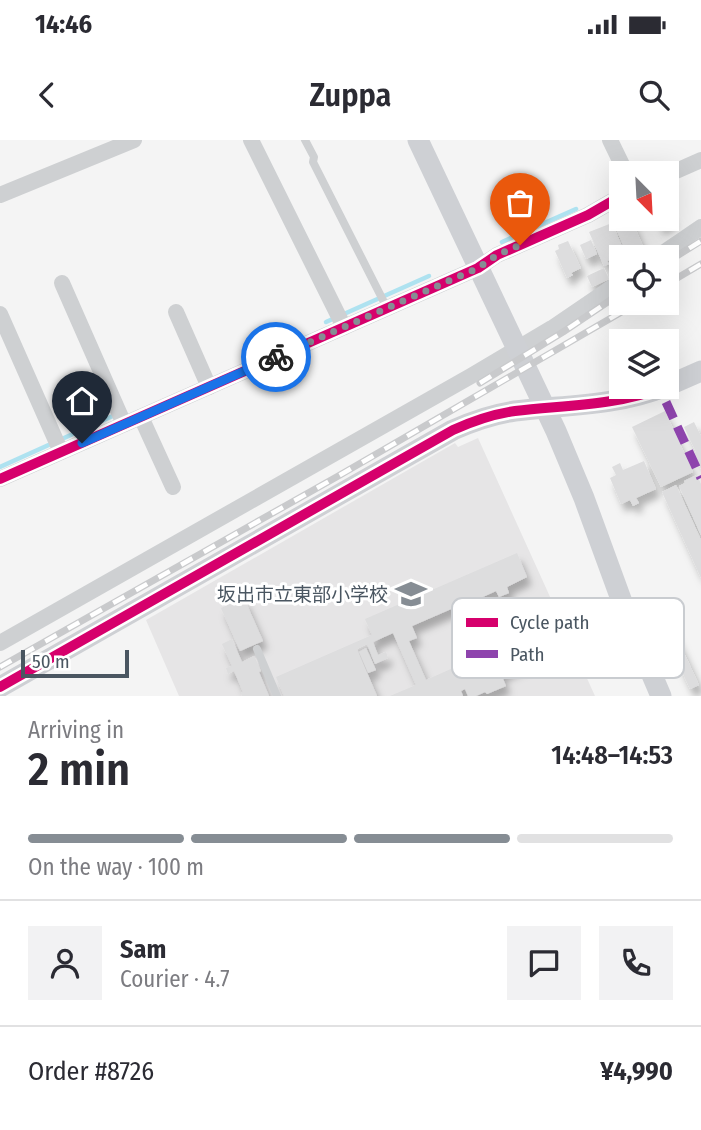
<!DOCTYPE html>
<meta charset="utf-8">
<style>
body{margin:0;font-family:"Fira Sans Condensed","Noto Sans JP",sans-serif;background:#f2f2f3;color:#2b2b33;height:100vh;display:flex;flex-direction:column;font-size:26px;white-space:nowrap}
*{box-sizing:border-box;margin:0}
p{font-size:23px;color:#7c7c81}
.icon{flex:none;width:38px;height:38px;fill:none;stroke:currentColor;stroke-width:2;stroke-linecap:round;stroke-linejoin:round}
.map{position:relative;height:556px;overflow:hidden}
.side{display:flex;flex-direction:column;background:#fff;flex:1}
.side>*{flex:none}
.needle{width:46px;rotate:156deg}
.tools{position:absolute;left:609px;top:21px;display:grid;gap:14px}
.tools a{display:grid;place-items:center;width:70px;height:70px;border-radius:0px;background:#fff;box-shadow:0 7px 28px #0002;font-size:35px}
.scale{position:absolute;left:21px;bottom:18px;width:108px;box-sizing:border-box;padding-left:7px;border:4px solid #4a5661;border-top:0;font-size:19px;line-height:24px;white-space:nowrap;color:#4a5661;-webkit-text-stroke:5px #fff;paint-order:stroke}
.pin{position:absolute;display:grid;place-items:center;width:60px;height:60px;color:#fff;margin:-72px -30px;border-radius:50% 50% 50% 0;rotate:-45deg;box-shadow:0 0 7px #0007}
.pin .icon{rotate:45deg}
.courier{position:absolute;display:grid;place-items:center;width:70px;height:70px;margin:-35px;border:5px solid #1a73e8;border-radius:50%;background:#fff;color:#222;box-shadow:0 2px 9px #0007}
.overview em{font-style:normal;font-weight:600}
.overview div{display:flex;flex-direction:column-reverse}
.overview{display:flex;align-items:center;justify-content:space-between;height:119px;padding:0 28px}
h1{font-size:46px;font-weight:600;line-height:52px}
.bar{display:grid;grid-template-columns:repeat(4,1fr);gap:10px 7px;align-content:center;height:84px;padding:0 28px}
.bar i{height:9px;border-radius:5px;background:#e1e1e2}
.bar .selected{background:#868d94}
.bar p{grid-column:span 4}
.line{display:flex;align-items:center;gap:18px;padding:0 28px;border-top:2px solid #e1e1e2}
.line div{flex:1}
.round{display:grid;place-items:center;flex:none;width:74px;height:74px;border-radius:0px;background:#f2f2f3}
.status{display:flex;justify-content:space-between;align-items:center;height:49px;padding:0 35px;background:#fff;direction:ltr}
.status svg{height:19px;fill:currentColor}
header{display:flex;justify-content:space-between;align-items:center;height:91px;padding:0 28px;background:#fff;font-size:32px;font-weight:600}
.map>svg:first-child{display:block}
.education{fill:#e6e5e6}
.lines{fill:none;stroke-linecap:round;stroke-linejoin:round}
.stream{stroke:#aee2f0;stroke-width:4.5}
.building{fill:#ddddde;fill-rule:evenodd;filter:url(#shadow)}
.lane{stroke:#ced0d2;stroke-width:8}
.street{stroke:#ced0d2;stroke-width:16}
.secondary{stroke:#ced0d4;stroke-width:21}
.rail-casing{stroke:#c9cacc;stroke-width:7}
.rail{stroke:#fff;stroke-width:4.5;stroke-dasharray:13;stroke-linecap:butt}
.quiet{stroke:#8e44ad;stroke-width:9;stroke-dasharray:18 9;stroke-linecap:butt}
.cycleway-casing{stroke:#fff;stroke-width:15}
.cycleway{stroke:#d6006c;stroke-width:10}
.done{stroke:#868d94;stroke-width:7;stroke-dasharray:0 12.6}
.route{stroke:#1a73e8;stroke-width:9}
.labels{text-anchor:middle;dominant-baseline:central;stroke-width:6;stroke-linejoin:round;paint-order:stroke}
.poi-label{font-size:19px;fill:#4a5661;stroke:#fff;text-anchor:end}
.key{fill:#fff;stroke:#c9ccd0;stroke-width:2}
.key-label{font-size:19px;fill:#4a5661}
</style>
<div class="status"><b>14:46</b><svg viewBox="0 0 49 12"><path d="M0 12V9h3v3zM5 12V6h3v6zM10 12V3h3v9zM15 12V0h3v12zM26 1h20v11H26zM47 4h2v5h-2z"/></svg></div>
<header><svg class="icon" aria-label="back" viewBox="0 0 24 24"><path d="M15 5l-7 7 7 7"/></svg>Zuppa<svg class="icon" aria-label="search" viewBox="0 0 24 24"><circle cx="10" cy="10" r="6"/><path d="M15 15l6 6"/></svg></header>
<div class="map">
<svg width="701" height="556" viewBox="0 0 701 556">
<defs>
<filter id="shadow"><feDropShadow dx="4.5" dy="8" stdDeviation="3.5" flood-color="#0004"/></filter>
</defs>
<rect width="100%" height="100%" fill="#f4f4f4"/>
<path class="education" d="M 478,298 L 595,556 L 179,556 L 146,480 L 455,303 L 458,307 Z"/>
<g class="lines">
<g class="stream">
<path d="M 502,102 L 576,69"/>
<path d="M 326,182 L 429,136"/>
<path d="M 0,327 L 115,275"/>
</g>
</g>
<g class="building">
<path d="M 667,67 L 673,81 L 660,87 L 656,79 L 667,79 Z"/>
<path d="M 621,75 L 621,79 L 631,79 L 643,106 L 631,111 L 633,115 L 628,117 L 612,79 Z"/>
<path d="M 612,83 L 625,113 L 607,121 L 609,124 L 604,126 L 589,92 Z"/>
<path d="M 591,100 L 597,114 L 586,119 L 580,105 Z"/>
<path d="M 568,101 L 581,128 L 571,133 L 573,135 L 567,138 L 555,111 L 559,109 L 558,105 Z"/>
<path d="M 604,128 L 609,139 L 592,147 L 587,136 Z"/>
<path d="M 665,271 L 693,332 L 661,347 L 632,287 Z"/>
<path d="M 694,282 L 701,296 L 701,329 L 694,313 L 696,312 L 684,287 Z"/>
<path d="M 644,321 L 656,349 L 636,358 L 639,363 L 633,366 L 630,360 L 621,364 L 610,338 L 616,335 L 612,327 L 620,323 L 623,330 Z"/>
<path d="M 697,335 L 701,344 L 701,395 L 679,346 L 685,343 L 684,341 Z"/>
<path d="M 676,345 L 701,400 L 701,438 L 662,352 Z"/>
<path d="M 517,413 L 527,437 L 507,447 L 509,453 L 499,457 L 496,451 L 474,461 L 489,494 L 492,493 L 497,504 L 525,491 L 537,518 L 501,534 L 506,546 L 487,554 L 485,552 L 476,556 L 468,556 L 465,549 L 461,551 L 463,556 L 390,556 L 416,545 L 393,493 L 373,502 L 378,515 L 386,512 L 388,518 L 375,524 L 367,504 L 357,509 L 377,556 L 284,556 L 276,537 L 372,495 L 365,479 ZM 465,463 L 487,513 L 426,540 L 409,501 L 417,498 L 412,486 Z"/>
<path d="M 244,458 L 263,501 L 240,511 L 221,468 Z"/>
<path d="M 672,487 L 699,545 L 690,549 L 663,491 Z"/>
<path d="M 232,499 L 242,522 L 254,516 L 261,531 L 259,532 L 269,556 L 242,556 L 241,553 L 243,552 L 234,531 L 228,534 L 226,528 L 232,526 L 222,504 Z"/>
<path d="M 366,508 L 376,530 L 368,533 L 359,512 Z"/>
</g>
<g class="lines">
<g class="lane">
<path d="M 305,0 L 314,17 L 313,22 L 387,168"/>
<path d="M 257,509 L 277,556"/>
</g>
<g class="street">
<path d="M 251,0 L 344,187"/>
<path d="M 610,0 L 626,33"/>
<path d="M 667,35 L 701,20"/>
<path d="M 0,55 L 134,0"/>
<path d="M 657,117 L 701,87"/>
<path d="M 62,143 L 124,284"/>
<path d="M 176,172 L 209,247"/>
<path d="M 0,174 L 61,312"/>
<path d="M 141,277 L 173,347"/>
<path d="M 0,339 L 478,128 L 497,115 L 588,75 L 621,56"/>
<path d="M 0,503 L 471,236 L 552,188 L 621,141"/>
</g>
<g class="secondary">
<path d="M 418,0 L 556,291 L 584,358 L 629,481 L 661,556"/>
<path d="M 667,246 L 701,231"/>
<path d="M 0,547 L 453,290 C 473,281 494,274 515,271 C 565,265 616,266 664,247"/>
</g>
<defs>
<g id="rail">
<path d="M 667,122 L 701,101"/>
<path d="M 667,144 L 701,124"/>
<path d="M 480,243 L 563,192 L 621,153"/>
<path d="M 0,527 L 340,335 L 637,163"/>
</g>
</defs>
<use href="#rail" class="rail-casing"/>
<use href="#rail" class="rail"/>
<path class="quiet" d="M 666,262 L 701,338"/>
<defs>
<g id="cycleway">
<path d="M 0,339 L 478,128 L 497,115 L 588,75 L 621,56"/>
<path d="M 0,547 L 453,290 C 473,281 494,274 515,271 C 565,265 616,266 664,247"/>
</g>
</defs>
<use href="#cycleway" class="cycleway-casing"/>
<use href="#cycleway" class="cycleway"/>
</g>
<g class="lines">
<path class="done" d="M 276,217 L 478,128 L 497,115 L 520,105"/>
<path class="route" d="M 82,303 L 276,217"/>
</g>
<defs>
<symbol id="school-bare" viewBox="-9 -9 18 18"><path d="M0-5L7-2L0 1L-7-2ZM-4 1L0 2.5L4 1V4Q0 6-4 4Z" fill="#868d94" stroke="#fff" stroke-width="2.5" paint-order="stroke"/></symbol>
</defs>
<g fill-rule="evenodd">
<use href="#school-bare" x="389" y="432" width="44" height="44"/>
</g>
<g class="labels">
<g class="poi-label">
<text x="388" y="454">坂出市立東部小学校</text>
</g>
</g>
<rect x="452" y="458" width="232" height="80" rx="10" class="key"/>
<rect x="466" y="478" width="32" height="9" fill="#d6006c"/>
<rect x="466" y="510" width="32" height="8" fill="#8e44ad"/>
<g class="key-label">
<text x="510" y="489">Cycle path</text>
<text x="510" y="521">Path</text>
</g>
</svg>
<div class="tools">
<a><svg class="needle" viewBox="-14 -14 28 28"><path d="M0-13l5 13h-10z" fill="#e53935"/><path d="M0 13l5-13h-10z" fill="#7c7c81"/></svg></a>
<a><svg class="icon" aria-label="locate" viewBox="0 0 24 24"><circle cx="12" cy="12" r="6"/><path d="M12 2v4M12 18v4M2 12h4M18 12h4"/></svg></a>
<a><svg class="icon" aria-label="layers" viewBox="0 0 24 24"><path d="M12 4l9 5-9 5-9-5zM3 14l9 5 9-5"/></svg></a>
</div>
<div class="scale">50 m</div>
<div class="pin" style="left:520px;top:105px;background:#ea580c"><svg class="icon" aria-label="bag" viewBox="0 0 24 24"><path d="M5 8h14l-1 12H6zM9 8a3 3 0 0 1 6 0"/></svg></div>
<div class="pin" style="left:82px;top:303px;background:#1f2937"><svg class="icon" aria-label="home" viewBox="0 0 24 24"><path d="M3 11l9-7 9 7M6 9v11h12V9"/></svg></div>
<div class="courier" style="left:276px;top:217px"><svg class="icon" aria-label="bike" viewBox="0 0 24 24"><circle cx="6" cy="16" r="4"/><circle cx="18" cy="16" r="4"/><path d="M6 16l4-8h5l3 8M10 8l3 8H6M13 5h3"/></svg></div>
</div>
<section class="side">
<div class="overview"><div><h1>2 min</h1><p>Arriving in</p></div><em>14:48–14:53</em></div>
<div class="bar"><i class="selected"></i><i class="selected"></i><i class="selected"></i><i></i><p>On the way · 100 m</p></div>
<div class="line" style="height:126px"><a class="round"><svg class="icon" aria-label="person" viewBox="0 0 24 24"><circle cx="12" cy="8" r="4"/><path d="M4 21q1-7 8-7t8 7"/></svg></a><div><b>Sam</b><p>Courier · 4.7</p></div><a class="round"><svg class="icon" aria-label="chat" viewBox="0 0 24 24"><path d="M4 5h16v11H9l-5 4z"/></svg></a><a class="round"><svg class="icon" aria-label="phone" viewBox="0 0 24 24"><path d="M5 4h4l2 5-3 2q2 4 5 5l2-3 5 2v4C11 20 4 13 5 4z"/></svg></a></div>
<div class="line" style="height:91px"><div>Order #8726</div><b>¥4,990</b></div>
</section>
